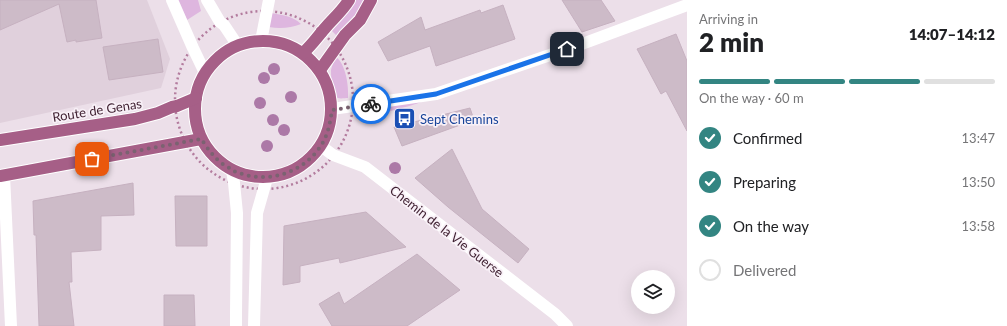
<!DOCTYPE html>
<meta charset="utf-8">
<style>
body{margin:0;font-family:Lato,sans-serif;background:#f6f6f6;color:#202124;height:100vh;display:flex;flex-direction:column;font-size:15px;white-space:nowrap}
*{box-sizing:border-box;margin:0}
p{font-size:13px;color:#757577}
.icon{flex:none;width:22px;height:22px;fill:none;stroke:currentColor;stroke-width:2;stroke-linecap:round;stroke-linejoin:round}
.map{position:relative;flex:1;overflow:hidden}
.sheet{display:flex;flex-direction:column;background:#fff;width:320px}
.sheet>*{flex:none}
.controls{position:absolute;left:631px;top:270px;display:grid;gap:8px}
.controls a{display:grid;place-items:center;width:44px;height:44px;border-radius:50%;background:#fff;box-shadow:0 4px 16px #0002;font-size:20px}
.pin{position:absolute;display:grid;place-items:center;width:34px;height:34px;color:#fff;margin:-17px;border-radius:8px;box-shadow:0 2px 6px #0006}
.courier{position:absolute;display:grid;place-items:center;width:40px;height:40px;margin:-20px;border:3px solid #1a73e8;border-radius:50%;background:#fff;color:#222;box-shadow:0 1px 5px #0007}
.summary em{font-style:normal;font-weight:800}
.summary div{display:flex;flex-direction:column-reverse}
.summary{display:flex;align-items:center;justify-content:space-between;height:68px;padding:0 12px}
h1{font-size:26px;font-weight:800;line-height:30px}
.bar{display:grid;grid-template-columns:repeat(4,1fr);gap:6px 4px;align-content:center;height:48px;padding:0 12px}
.bar i{height:5px;border-radius:3px;background:#e0e0e0}
.bar .selected{background:#338582}
.bar p{grid-column:span 4}
ol{padding:0 12px;list-style:none}
li{display:flex;align-items:center;gap:12px;height:44px}
li p{margin-inline-start:auto}
li .icon{padding:4px;border-radius:50%;background:#338582;color:#fff;stroke-width:4}
li:last-child{color:#757577}
li i{width:22px;height:22px;border:2px solid #e0e0e0;border-radius:50%}
main{display:flex;flex:1;min-height:0}
.map>svg:first-child{display:block}
.built{fill:#e0d0dc}
.green{fill:#deb6df}
.building{fill:#cdbbc8;stroke:#c6b1c0}
.lines{fill:none;stroke-linecap:round;stroke-linejoin:round}
.major-casing{stroke:#fff;stroke-width:14}
.path{stroke:#b37c9e;stroke-width:2.5;stroke-dasharray:2 3;stroke-linecap:butt}
.minor{stroke:#fff;stroke-width:12}
.major{stroke:#a65f87;stroke-width:12}
.tree{fill:#ac79a7}
.done{stroke:#7b6271;stroke-width:4;stroke-dasharray:0 7.2}
.route{stroke:#1a73e8;stroke-width:5}
.labels{text-anchor:middle;dominant-baseline:central;stroke-width:3.5;stroke-linejoin:round;paint-order:stroke}
.street-label{font-size:13px;fill:#3e1f30;stroke:#f8f0f7}
.transit-label{font-size:13px;fill:#164399;stroke:#f8f0f7;text-anchor:start}
</style>
<main>
<div class="map">
<svg width="687" height="326" viewBox="0 0 687 326">
<rect width="100%" height="100%" fill="#ecdfe9"/>
<path class="built" d="M 0,0 L 147,0 L 170,59 L 161,88 L 0,123 Z"/>
<g class="green">
<path d="M 177,0 L 198,0 L 201,11 L 187,20 Z"/>
<path d="M 356,0 L 365,0 L 356,14 L 336,35 L 332,31 L 346,14 Z"/>
<path d="M 271,13 C 282,15 293,16 301,24 C 291,28 280,29 269,27 Z"/>
<path d="M 336,57 C 346,64 349,87 348,98 C 345,98 341,99 338,98 C 332,96 331,76 331,70 C 332,66 334,61 336,57 Z"/>
<path d="M 426,100 C 404,109 381,113 358,117 L 357,112 L 364,109 Z"/>
</g>
<g class="building">
<path d="M 0,0 L 96,0 L 102,38 L 76,42 L 76,40 L 67,42 L 59,4 L 0,30 Z"/>
<path d="M 562,0 L 601,0 L 615,21 L 582,32 Z"/>
<path d="M 503,5 L 515,39 L 436,66 L 430,46 L 388,61 L 378,42 L 421,17 L 425,30 L 480,10 L 481,13 Z"/>
<path d="M 676,34 L 687,61 L 687,131 L 666,91 L 661,94 L 637,49 Z"/>
<path d="M 158,39 L 163,72 L 109,80 L 103,47 Z"/>
<path d="M 470,108 L 474,120 L 402,146 L 394,127 Z"/>
<path d="M 452,149 L 482,209 L 529,249 L 518,263 L 448,207 L 415,178 Z"/>
<path d="M 133,183 L 134,215 L 101,216 L 101,250 L 71,252 L 72,282 L 69,282 L 74,326 L 39,326 L 36,235 L 34,235 L 33,201 Z"/>
<path d="M 175,196 L 207,196 L 207,246 L 176,246 Z"/>
<path d="M 366,212 L 406,247 L 340,263 L 339,258 L 300,266 L 300,282 L 283,285 L 284,226 Z"/>
<path d="M 417,254 L 460,290 L 407,326 L 332,326 L 319,304 L 339,292 L 344,304 Z"/>
<path d="M 164,295 L 194,295 L 195,326 L 164,326 Z"/>
</g>
<g class="lines">
<defs>
<g id="major">
<circle cx="263" cy="109" r="68"/>
<path d="M 303,53 C 312,45 318,36 326,27 C 334,18 343,10 349,0"/>
<path d="M 320,70 L 345,35 L 360,20 L 371,0"/>
<path d="M 0,140 L 135,119 L 158,113 L 172,107 L 177,106 L 196,98"/>
<path d="M 0,176 L 201,139"/>
</g>
</defs>
<use href="#major" class="major-casing"/>
<circle class="path" cx="264" cy="100" r="89"/>
<g class="minor">
<path d="M 172,0 L 193,48 L 205,73"/>
<path d="M 207,0 L 220,22 L 224,25 L 238,46"/>
<path d="M 261,41 L 269,0"/>
<path d="M 332,109 L 436,94 L 582,44 L 687,5"/>
<path d="M 321,146 L 333,155 L 365,167 L 555,314 L 567,326"/>
<path d="M 232,170 L 234,183 L 237,213 L 236,315 L 236,326"/>
<path d="M 4,175 L 11,326"/>
<path d="M 254,326 L 257,213 L 267,178"/>
</g>
<use href="#major" class="major"/>
</g>
<g class="tree">
<circle cx="274" cy="69" r="6"/>
<circle cx="264" cy="78" r="6"/>
<circle cx="291" cy="97" r="6"/>
<circle cx="260" cy="103" r="6"/>
<circle cx="273" cy="120" r="6"/>
<circle cx="284" cy="130" r="6"/>
<circle cx="267" cy="146" r="6"/>
<circle cx="395" cy="168" r="6"/>
</g>
<g class="lines">
<path class="done" d="M 92,159 L 201,139 C 205,144 209,151 214,156 C 218,161 225,166 231,169 C 234,172 238,172 242,174 C 271,183 303,172 320,147 C 328,136 330,123 332,110 L 371,104"/>
<path class="route" d="M 371,104 L 436,94 L 567,49"/>
</g>
<defs>
<symbol id="bus-square" viewBox="-11 -11 22 22"><rect x="-9" y="-9" width="18" height="18" rx="4" fill="#1a4fb4" stroke="#f8f0f7"/><path d="M-5-6H5V4H4V6H2V4H-2V6H-4V4H-5ZM-3.5-4V0h7V-4ZM-3.5 1.2v1.5H-2V1.2ZM2 1.2v1.5H3.5V1.2Z" fill="#fff"/></symbol>
</defs>
<g fill-rule="evenodd">
<use href="#bus-square" x="392" y="106" width="25" height="25"/>
</g>
<g class="labels">
<g class="street-label">
<text transform="translate(97 110) rotate(-9)">Route de Genas</text>
<text transform="translate(447 231) rotate(38)">Chemin de la Vie Guerse</text>
</g>
<g class="transit-label">
<text x="420" y="119">Sept Chemins</text>
</g>
</g>
</svg>
<div class="controls">
<a><svg class="icon" aria-label="layers" viewBox="0 0 24 24"><path d="M12 4l9 5-9 5-9-5zM3 14l9 5 9-5"/></svg></a>
</div>
<div class="pin" style="left:92px;top:159px;background:#ea580c"><svg class="icon" aria-label="bag" viewBox="0 0 24 24"><path d="M5 8h14l-1 12H6zM9 8a3 3 0 0 1 6 0"/></svg></div>
<div class="pin" style="left:567px;top:49px;background:#1f2937"><svg class="icon" aria-label="home" viewBox="0 0 24 24"><path d="M3 11l9-7 9 7M6 9v11h12V9"/></svg></div>
<div class="courier" style="left:371px;top:104px"><svg class="icon" aria-label="bike" viewBox="0 0 24 24"><circle cx="6" cy="16" r="4"/><circle cx="18" cy="16" r="4"/><path d="M6 16l4-8h5l3 8M10 8l3 8H6M13 5h3"/></svg></div>
</div>
<section class="sheet">
<div class="summary"><div><h1>2 min</h1><p>Arriving in</p></div><em>14:07–14:12</em></div>
<div class="bar"><i class="selected"></i><i class="selected"></i><i class="selected"></i><i></i><p>On the way · 60 m</p></div>
<ol>
<li><svg class="icon" aria-label="check" viewBox="0 0 24 24"><path d="M5 12l5 5 9-10"/></svg>Confirmed<p>13:47</p></li>
<li><svg class="icon" aria-label="check" viewBox="0 0 24 24"><path d="M5 12l5 5 9-10"/></svg>Preparing<p>13:50</p></li>
<li><svg class="icon" aria-label="check" viewBox="0 0 24 24"><path d="M5 12l5 5 9-10"/></svg>On the way<p>13:58</p></li>
<li><i></i>Delivered</li>
</ol>
</section>
</main>
